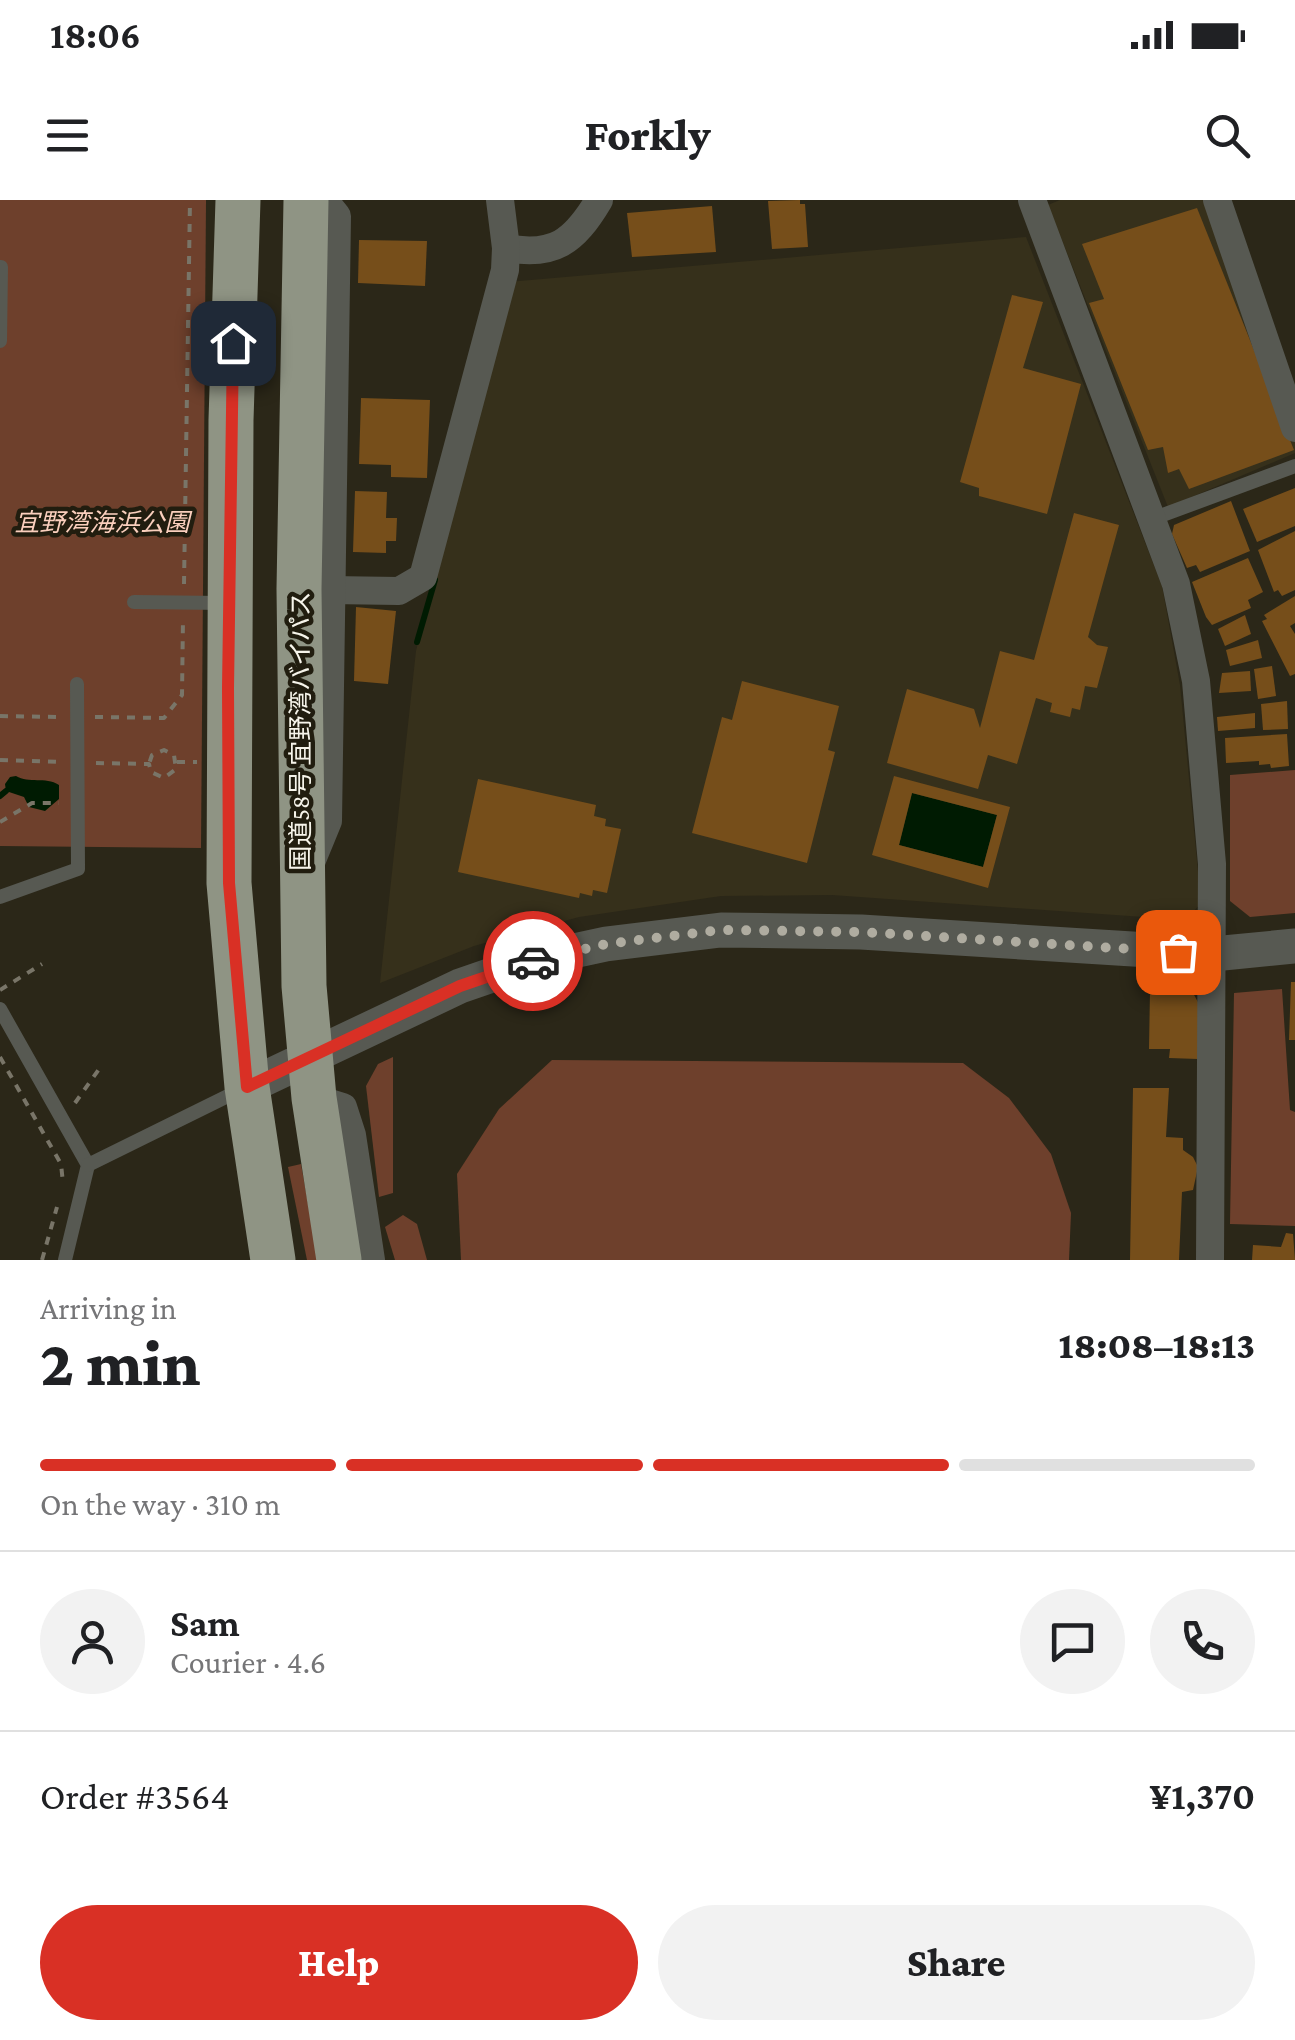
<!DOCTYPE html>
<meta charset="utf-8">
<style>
body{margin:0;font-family:"Crimson Pro","Noto Sans JP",serif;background:#f2f2f2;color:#202124;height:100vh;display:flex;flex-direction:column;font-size:38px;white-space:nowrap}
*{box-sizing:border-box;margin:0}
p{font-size:32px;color:#757577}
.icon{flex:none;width:55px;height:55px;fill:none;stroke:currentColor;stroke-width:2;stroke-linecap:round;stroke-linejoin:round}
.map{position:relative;height:1060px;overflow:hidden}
.details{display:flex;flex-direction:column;background:#fff;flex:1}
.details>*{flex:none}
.pin{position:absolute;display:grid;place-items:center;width:85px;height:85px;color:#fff;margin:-42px;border-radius:20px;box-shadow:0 5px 15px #0006}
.courier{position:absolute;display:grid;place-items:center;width:100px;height:100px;margin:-50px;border:8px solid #d93025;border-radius:50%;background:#fff;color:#222;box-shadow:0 2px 12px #0007}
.overview em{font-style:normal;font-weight:800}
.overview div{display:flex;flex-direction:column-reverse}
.overview{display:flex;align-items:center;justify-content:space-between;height:170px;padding:0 40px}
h1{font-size:65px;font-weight:800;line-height:75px}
.bar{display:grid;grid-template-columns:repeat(4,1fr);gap:15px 10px;align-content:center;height:120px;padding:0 40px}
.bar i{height:12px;border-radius:8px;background:#e0e0e0}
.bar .on{background:#d93025}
.bar p{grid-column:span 4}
.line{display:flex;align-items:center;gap:25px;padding:0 40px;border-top:2px solid #e0e0e0}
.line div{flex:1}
.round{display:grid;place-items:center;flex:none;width:105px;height:105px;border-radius:52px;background:#f2f2f2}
.button{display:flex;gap:20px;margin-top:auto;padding:20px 40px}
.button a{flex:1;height:115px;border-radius:60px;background:#d93025;color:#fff;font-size:40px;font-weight:800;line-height:115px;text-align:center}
.button a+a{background:#f2f2f2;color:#202124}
.status{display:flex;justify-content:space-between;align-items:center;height:70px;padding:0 50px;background:#fff;direction:ltr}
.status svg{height:28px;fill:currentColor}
header{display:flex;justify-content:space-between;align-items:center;height:130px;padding:0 40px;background:#fff;font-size:45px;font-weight:800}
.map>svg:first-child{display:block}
.built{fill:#36301b}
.green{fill:#6e402c}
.water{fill:#001b02}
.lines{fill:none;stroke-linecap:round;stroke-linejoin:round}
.stream{stroke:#001b02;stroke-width:6}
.building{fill:#764e1a;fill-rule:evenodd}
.path{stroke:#797568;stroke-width:4;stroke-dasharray:8 8;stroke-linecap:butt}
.service{stroke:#575952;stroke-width:14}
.minor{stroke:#575952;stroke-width:28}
.tertiary{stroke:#575952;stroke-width:35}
.trunk{stroke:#8f9484;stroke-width:45}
.done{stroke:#afaca0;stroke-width:10;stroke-dasharray:0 18}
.route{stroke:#d93025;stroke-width:12}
.labels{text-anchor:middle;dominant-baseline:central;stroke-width:9;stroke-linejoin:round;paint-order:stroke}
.park-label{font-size:25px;font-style:italic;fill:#facfbd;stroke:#211d0f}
.street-label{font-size:25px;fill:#f6f4ea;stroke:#211d0f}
</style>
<div class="status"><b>18:06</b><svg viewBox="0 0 49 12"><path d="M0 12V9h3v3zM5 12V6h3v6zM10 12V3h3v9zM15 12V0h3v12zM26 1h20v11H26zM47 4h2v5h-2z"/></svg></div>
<header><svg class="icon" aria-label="menu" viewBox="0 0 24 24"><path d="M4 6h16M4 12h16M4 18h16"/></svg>Forkly<svg class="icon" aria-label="search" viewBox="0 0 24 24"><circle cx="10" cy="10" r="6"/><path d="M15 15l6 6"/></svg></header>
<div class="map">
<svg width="1295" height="1060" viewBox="0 0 1295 1060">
<rect width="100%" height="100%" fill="#2b2718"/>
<g class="built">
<path d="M 1060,0 L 1204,0 L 1295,242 L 1295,253 L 1168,307 L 1048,5 Z"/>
<path d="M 1026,37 L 1162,386 L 1180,485 L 1201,703 L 1186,720 L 832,695 L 721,696 L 579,717 L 474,746 L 380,783 L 416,451 L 507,82 Z"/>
</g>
<g class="green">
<path d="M 0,0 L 206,0 L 201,648 L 0,646 Z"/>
<path d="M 1295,570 L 1295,713 L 1250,717 L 1230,701 L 1230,575 Z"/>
<path d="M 1282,789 L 1290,910 L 1295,912 L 1295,1026 L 1230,1024 L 1234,793 Z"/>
<path d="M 393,857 L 393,993 L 379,997 L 366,886 L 378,864 Z"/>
<path d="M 552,860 L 963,863 L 1009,898 L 1051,954 L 1071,1013 L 1069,1060 L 461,1060 L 457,974 L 499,909 Z"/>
<path d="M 301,964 L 318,1060 L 307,1060 L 288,967 Z"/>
<path d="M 403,1015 L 417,1024 L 427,1060 L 395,1060 L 385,1027 Z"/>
</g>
<g class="water">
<path d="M 16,576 C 29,584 45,576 59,585 L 59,599 L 45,611 L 29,607 L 24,597 L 6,591 L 5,584 L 10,577 Z"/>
<path d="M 912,593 L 997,615 L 983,667 L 899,645 Z"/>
</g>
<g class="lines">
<g class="stream">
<path d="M 417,442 L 435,380"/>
<path d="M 0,596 L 6,591"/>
</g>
</g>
<g class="building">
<path d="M 800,0 L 800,4 L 805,4 L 808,47 L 772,49 L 768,1 Z"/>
<path d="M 712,6 L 716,52 L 632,57 L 627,13 Z"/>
<path d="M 1197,8 L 1294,250 L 1189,289 L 1179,269 L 1168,273 L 1163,247 L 1148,250 L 1089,103 L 1104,99 L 1082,44 Z"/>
<path d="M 359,40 L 427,41 L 425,86 L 358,83 Z"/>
<path d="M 1012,95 L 1043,102 L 1023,168 L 1081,184 L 1047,314 L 979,296 L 979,288 L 960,282 Z"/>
<path d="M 361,198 L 430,200 L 427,278 L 391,277 L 391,265 L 359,264 Z"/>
<path d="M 1295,288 L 1295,326 L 1257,342 L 1243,309 Z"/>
<path d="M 355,291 L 387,292 L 386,318 L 397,318 L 396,341 L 386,341 L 386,353 L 353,352 Z"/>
<path d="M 1231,301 L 1250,351 L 1200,372 L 1196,365 L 1187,368 L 1172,334 L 1174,325 Z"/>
<path d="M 1074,313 L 1119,325 L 1088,437 L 1097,445 L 1108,447 L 1097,488 L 1085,486 L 1080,510 L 1072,508 L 1070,517 L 1050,512 L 1052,503 L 1036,498 L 1017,564 L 988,555 L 978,589 L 887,563 L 907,489 L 974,509 L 980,528 L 1000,451 L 1034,460 Z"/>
<path d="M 1295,331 L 1295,390 L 1282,396 L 1278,390 L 1274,392 L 1258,350 Z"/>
<path d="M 1248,358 L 1263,392 L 1248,400 L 1251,408 L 1212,425 L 1206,417 L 1192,382 Z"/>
<path d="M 1295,396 L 1295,423 L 1290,426 L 1295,434 L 1295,474 L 1290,476 L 1262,421 L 1267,419 L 1264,415 Z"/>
<path d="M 356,407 L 396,411 L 388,484 L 354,481 Z"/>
<path d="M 1245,415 L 1251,434 L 1225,446 L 1218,429 Z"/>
<path d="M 1258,440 L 1262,458 L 1230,466 L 1226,450 Z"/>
<path d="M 1272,466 L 1276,496 L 1258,499 L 1254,469 Z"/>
<path d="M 1250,471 L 1251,491 L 1219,493 L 1222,473 Z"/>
<path d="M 742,481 L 839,506 L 828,550 L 835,552 L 807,663 L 692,633 L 722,517 L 732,520 Z"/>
<path d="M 1287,501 L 1288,529 L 1263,530 L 1261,504 Z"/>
<path d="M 1255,513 L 1255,528 L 1218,531 L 1217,517 Z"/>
<path d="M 1287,534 L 1289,566 L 1271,568 L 1270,564 L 1259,565 L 1259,561 L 1226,563 L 1225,538 Z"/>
<path d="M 894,576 L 1010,607 L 988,688 L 872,655 ZM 912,593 L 997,615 L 983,667 L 899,645 Z"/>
<path d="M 478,579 L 596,605 L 594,616 L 606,619 L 605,626 L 621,629 L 607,693 L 593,690 L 592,696 L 580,693 L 579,698 L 458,672 Z"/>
<path d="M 1291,782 L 1295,782 L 1295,840 L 1289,840 Z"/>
<path d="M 1150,791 L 1193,793 L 1199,804 L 1198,859 L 1169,858 L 1170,849 L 1149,849 Z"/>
<path d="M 1133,888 L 1169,888 L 1166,937 L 1183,938 L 1183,950 L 1193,957 L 1198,967 L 1193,990 L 1182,992 L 1179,1060 L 1130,1060 Z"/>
<path d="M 1286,1033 L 1293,1034 L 1295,1060 L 1252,1060 L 1253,1045 L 1281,1047 Z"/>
</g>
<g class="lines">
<g class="path">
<path d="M 184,384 L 190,0"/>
<path d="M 0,516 L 60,517"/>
<path d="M 95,517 L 164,518 L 182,495 L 183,418"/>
<path d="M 0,560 L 62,562"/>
<path d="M 177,562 L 197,562"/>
<path d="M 96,563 L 149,564 L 151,572 L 164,578 L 176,569 L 174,555 L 164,550 L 152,555 L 149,564"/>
<path d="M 0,622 L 32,603 L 59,603"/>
<path d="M 0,790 L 42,764"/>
<path d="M 0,857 L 61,964 L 63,983"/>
<path d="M 75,903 L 102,865"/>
<path d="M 42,1060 L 57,1007"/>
</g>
<g class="service">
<path d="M 0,141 L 1,67"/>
<path d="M 1152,319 L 1295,266"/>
<path d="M 134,402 L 223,403"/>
<path d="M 0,697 L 78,669 L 77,484"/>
<path d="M 0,809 L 88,965 L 65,1060"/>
<path d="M 88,965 L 240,890"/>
</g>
<g class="minor">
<path d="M 1032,0 L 1176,384 L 1196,481 L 1212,664 L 1210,1060"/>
<path d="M 1217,0 L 1295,228"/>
<path d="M 506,48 C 554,57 574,42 599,0"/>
<path d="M 330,390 L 399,391 L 423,377 L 505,70 L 506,48 L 500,0"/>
<path d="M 312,660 L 328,621 L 337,16 L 324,0"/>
<path d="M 314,898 L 343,907 L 352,935 L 371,1060"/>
</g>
<path class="tertiary" d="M 247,887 L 460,786 L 541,758 L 606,744 L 721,730 L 861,732 L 1213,754 L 1295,746"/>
<g class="trunk">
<path d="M 238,0 L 231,220 L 229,683 L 247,887 L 273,1060"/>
<path d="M 306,0 L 299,389 L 304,786 L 314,898 L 339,1060"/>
</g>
</g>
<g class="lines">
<path class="done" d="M 533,761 L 606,744 L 721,730 L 861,732 L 1178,752"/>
<path class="route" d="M 233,143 L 228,488 L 229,683 L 247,887 L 460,786 L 533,761"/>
</g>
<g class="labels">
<g class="park-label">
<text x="102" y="322">宜野湾海浜公園</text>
</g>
<g class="street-label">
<text transform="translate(300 531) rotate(-90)">国道58号 宜野湾バイパス</text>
</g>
</g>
</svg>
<div class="pin" style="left:1178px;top:752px;background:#ea580c"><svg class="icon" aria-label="bag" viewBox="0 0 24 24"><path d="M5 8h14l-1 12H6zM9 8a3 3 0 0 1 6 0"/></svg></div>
<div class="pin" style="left:233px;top:143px;background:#1f2937"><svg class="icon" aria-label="home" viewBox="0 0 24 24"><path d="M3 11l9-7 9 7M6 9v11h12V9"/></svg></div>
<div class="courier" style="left:533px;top:761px"><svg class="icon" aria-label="car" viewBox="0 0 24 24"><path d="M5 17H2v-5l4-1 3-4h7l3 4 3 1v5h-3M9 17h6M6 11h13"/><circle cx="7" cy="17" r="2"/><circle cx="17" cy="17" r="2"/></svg></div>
</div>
<section class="details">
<div class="overview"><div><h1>2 min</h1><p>Arriving in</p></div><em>18:08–18:13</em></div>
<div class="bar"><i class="on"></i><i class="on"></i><i class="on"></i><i></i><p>On the way · 310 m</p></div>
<div class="line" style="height:180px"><a class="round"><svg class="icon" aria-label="person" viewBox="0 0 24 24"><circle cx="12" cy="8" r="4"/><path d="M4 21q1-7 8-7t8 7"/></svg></a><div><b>Sam</b><p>Courier · 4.6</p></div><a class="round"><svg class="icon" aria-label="chat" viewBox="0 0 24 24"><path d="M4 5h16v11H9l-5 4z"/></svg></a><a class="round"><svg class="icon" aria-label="phone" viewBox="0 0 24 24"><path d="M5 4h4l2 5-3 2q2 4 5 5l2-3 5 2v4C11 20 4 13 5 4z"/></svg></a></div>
<div class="line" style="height:130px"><div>Order #3564</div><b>¥1,370</b></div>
<div class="button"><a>Help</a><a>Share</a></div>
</section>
